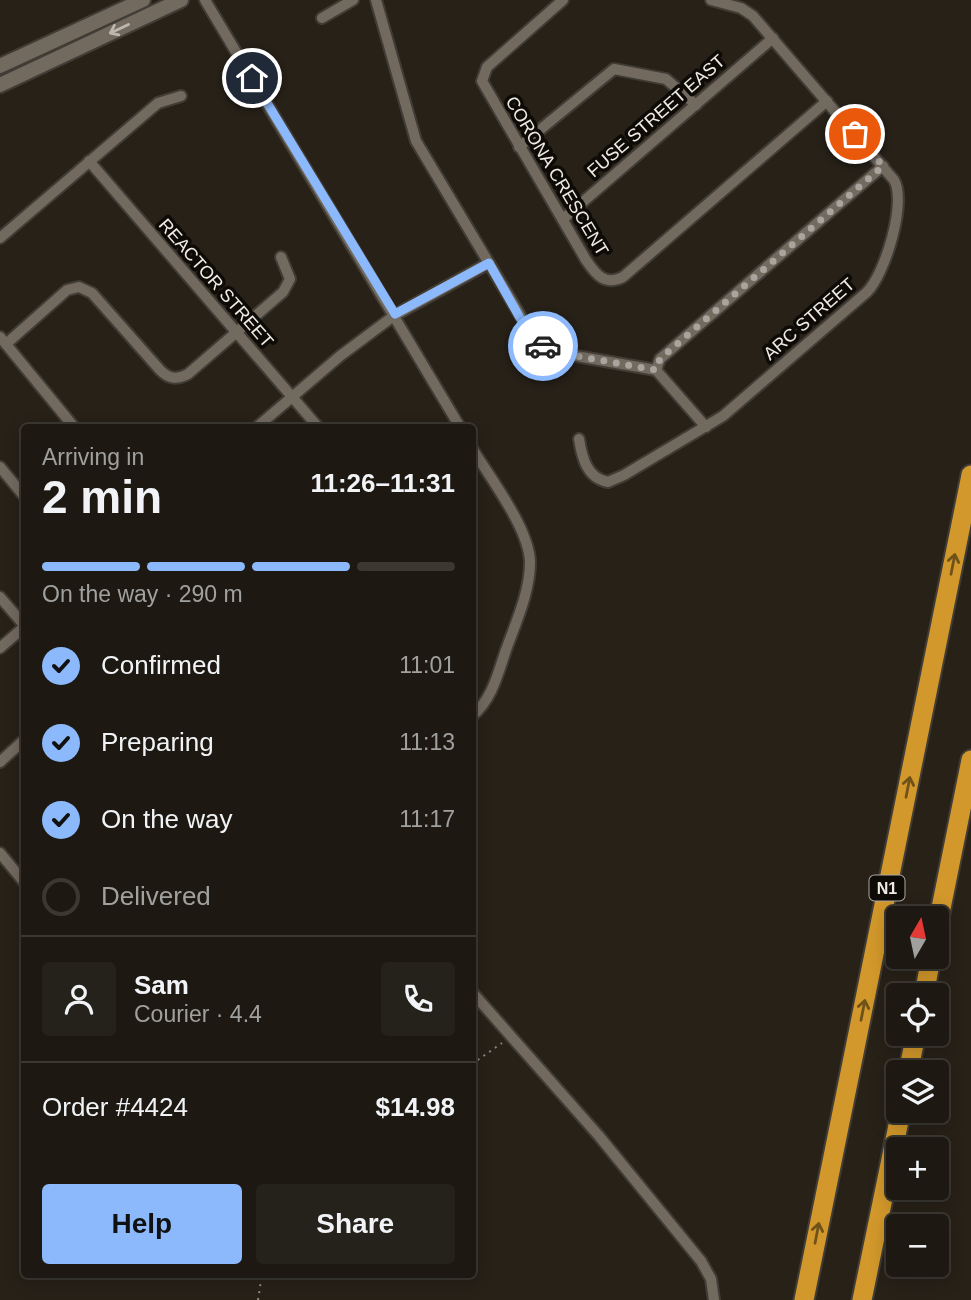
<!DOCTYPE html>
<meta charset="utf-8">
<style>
body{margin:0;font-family:Helvetica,sans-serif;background:#25221b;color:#f1f3f6;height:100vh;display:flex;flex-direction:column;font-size:26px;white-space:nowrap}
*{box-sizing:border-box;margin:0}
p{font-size:23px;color:#a0a09f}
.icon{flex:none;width:38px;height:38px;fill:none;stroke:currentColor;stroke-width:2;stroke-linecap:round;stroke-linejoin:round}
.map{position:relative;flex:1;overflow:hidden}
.sheet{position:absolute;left:21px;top:424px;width:455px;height:854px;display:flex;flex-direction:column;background:#1d1912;border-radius:7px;box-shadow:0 4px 18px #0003,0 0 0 2px #3b3832}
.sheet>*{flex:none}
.needle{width:46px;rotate:9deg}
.tools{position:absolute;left:886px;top:906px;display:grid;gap:14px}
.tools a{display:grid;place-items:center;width:63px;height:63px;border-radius:7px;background:#1d1912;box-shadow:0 4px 18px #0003,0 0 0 2px #3b3832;font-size:35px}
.pin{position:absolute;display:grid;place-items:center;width:60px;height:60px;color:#fff;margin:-30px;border:4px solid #fff;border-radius:50%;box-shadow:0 2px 7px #0007}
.courier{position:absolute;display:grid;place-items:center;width:70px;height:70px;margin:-35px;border:5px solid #8cb9fc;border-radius:50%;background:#fff;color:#222;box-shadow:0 2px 9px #0007}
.head em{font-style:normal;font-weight:600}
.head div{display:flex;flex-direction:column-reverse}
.head{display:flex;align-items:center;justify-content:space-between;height:119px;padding:0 21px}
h1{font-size:46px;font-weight:600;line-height:52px}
.bar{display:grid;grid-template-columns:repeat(4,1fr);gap:10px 7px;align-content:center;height:84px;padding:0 21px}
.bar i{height:9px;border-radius:5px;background:#3b3832}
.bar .selected{background:#8cb9fc}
.bar p{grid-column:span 4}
.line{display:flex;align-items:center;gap:18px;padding:0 21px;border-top:2px solid #3b3832}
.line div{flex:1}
.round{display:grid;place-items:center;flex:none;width:74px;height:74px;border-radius:7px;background:#25221b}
ol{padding:0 21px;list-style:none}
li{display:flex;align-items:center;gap:21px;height:77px}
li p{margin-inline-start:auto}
li .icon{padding:7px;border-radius:50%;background:#8cb9fc;color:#111;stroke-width:4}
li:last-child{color:#a0a09f}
li i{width:38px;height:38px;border:4px solid #3b3832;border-radius:50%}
.primary-button{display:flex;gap:14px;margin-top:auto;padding:14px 21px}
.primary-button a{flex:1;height:80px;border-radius:7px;background:#8cb9fc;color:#111;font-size:28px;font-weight:600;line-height:80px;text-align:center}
.primary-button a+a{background:#25221b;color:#f1f3f6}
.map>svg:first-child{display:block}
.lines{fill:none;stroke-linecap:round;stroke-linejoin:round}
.street-casing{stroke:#413c35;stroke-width:14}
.secondary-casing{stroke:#413c35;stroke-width:18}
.highway-casing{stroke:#413c35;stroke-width:23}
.path{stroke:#8d8880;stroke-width:2;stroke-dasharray:2 5;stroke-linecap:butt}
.street{stroke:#726a5f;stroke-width:10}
.secondary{stroke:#726a5f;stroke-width:14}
.highway{stroke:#d2982b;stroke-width:19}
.oneway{stroke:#bdb7af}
.oneway2{stroke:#705219}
.done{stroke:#a9a49d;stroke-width:7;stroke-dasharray:0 12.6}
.route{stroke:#8cb9fc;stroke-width:9}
.labels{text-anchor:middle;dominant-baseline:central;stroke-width:7;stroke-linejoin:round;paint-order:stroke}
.shield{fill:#0e0b07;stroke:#aca8a2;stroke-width:2}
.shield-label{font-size:16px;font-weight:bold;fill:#efebe4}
.street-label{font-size:18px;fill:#efebe4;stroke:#0e0b07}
</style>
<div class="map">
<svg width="971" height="1300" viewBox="0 0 971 1300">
<rect width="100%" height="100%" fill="#272118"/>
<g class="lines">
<defs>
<g id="street">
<path d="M 205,0 L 460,427"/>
<path d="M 376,0 L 416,141 L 533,337 L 544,347 L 559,353 L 656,370 L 706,427"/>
<path d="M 563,0 L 487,67 L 482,81 L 586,260 C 596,275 605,286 623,277 L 827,101"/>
<path d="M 322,18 L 353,0"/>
<path d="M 519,147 L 614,69 L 666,79 L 696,105"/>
<path d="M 89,161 L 318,427"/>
<path d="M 563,219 L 773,38"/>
<path d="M 0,238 L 158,103 L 181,96"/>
<path d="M 0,337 L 74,427"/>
<path d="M 6,344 L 67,290 L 79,287 L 92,293 L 160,370 C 169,379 176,380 188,374 L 283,292 L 290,279 L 281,257"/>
<path d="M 656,370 L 660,359 L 883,166"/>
<path d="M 257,427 L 340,356 L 395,315 L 489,263"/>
<path d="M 579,439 C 582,458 587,478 608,482 L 624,475 L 723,416 L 867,292 C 885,274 907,202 894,180 L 753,16 L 741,8 L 711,0"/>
<path d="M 472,448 C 490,478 529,528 530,562 C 530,592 516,622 506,650 C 498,673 492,700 472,716"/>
<path d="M 0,467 L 24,496"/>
<path d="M 0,597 L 24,625"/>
<path d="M 0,648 L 24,627"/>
<path d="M 0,762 L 24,740"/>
<path d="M 0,853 L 24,882"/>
<path d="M 472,992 L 599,1136 L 701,1261 L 711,1279 L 714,1300"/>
</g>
<g id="secondary">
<path d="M 0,66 L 143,0"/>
<path d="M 0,85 L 181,0"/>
</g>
<g id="highway">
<path d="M 936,933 L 971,760"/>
<path d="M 924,996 L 931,957"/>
<path d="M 908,1073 L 916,1034"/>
<path d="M 804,1300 L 971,475"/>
<path d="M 862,1300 L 901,1111"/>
</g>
</defs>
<use href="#street" class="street-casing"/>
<use href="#secondary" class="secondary-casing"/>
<use href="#highway" class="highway-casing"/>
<g class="path">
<path d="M 472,1064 L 502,1043"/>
<path d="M 258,1300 L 262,1274"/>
</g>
<use href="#street" class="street"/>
<use href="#secondary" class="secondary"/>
<use href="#highway" class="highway"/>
</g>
<defs><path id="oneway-shaft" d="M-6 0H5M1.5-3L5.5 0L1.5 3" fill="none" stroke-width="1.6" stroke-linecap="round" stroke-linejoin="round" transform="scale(1.75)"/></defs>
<use class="oneway" href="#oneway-shaft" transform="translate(119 29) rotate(155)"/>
<g class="oneway2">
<use href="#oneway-shaft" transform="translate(953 564) rotate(-79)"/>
<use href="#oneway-shaft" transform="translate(908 787) rotate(-79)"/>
<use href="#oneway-shaft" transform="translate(863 1010) rotate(-79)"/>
<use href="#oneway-shaft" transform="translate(817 1233) rotate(-79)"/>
</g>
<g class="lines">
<path class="done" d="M 543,346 L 559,353 L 656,370 L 660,359 L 883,166 L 855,134"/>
<path class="route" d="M 252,78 L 395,314 L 489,263 L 520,318 L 543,346"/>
</g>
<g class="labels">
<rect class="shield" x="869.5" y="875.5" width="35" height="25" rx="5"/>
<g class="shield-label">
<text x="887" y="888">N1</text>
</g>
<g class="street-label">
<text transform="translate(656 116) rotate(-41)">FUSE STREET EAST</text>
<text transform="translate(557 176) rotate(59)">CORONA CRESCENT</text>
<text transform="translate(216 283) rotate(49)">REACTOR STREET</text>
<text transform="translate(809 319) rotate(-41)">ARC STREET</text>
</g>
</g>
</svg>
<div class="tools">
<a><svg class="needle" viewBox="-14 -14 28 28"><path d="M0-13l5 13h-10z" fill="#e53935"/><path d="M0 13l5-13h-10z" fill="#a0a09f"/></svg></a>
<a><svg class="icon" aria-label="locate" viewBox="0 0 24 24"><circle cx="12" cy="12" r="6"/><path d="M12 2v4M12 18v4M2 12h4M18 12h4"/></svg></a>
<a><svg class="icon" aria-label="layers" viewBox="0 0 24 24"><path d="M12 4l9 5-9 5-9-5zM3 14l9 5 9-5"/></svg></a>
<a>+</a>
<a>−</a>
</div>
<div class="pin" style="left:855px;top:134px;background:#ea580c"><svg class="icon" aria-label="bag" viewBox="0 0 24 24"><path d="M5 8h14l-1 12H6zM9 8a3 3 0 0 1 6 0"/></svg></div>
<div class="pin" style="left:252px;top:78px;background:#1f2937"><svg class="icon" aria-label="home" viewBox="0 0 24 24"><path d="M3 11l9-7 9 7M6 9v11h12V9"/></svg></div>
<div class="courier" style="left:543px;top:346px"><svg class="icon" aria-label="car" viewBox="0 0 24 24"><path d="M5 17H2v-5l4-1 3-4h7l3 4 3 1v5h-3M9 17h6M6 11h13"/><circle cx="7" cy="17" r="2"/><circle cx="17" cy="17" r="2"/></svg></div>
<section class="sheet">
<div class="head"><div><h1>2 min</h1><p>Arriving in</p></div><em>11:26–11:31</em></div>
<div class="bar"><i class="selected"></i><i class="selected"></i><i class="selected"></i><i></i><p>On the way · 290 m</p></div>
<ol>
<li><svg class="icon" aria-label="check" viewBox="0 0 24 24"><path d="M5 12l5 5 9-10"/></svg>Confirmed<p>11:01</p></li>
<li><svg class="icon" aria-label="check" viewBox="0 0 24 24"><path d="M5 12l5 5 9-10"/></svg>Preparing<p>11:13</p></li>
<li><svg class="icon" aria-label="check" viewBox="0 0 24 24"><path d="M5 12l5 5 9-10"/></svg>On the way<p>11:17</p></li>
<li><i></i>Delivered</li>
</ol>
<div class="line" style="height:126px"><a class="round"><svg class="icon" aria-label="person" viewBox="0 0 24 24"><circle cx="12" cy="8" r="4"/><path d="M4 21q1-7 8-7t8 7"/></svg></a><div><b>Sam</b><p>Courier · 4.4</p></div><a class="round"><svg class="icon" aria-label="phone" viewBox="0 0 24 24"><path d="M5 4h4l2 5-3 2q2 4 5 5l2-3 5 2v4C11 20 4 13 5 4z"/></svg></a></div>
<div class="line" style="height:91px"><div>Order #4424</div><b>$14.98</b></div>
<div class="primary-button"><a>Help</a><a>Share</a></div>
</section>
</div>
